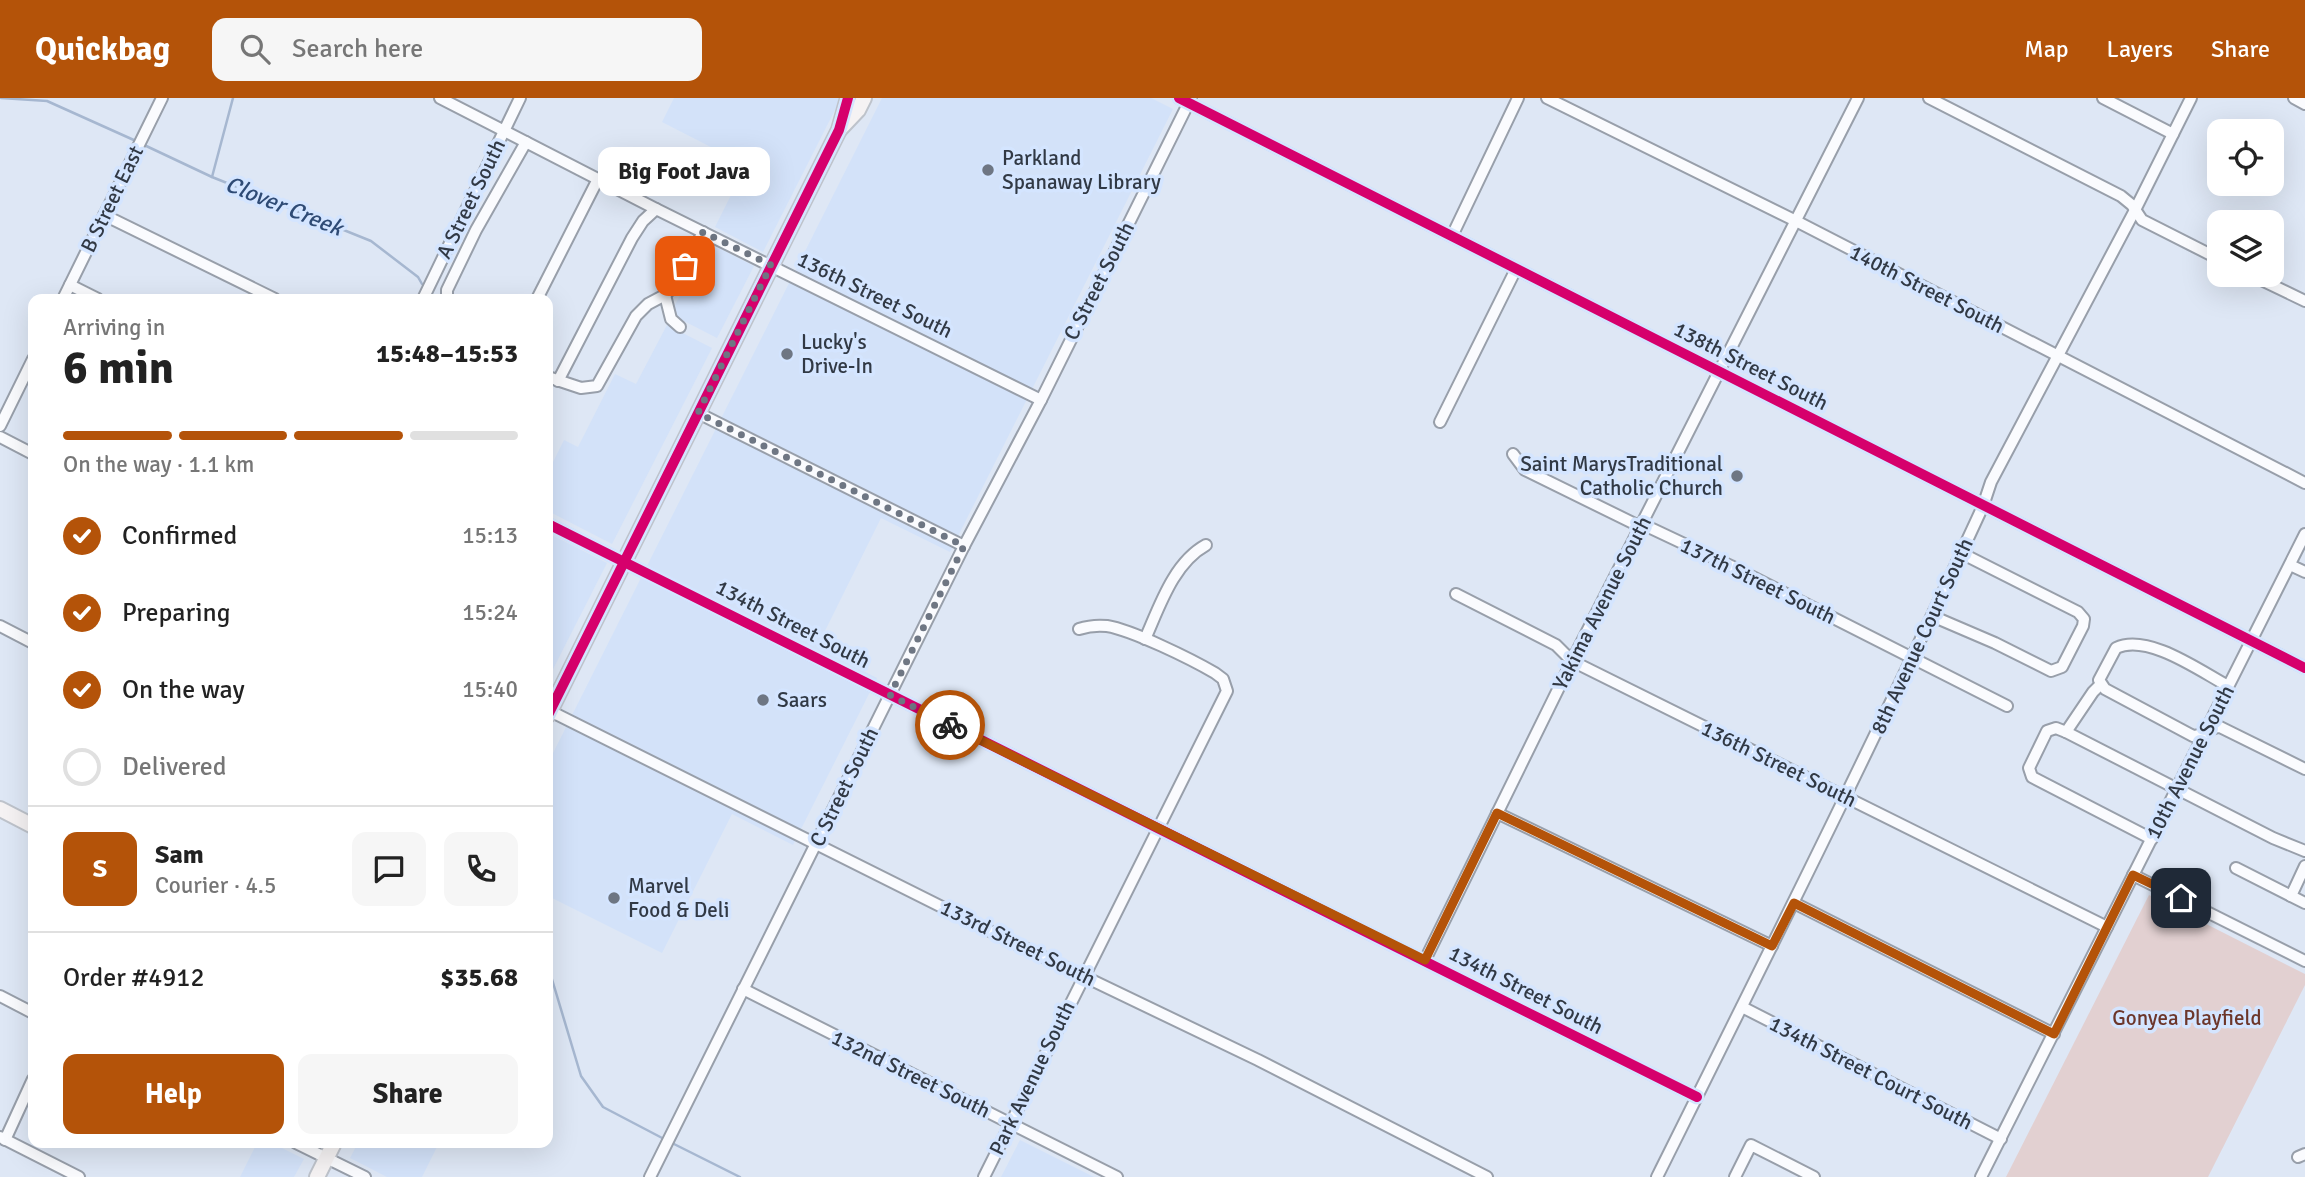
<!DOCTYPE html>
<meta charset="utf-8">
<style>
body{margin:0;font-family:Signika,sans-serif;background:#f6f6f6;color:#222;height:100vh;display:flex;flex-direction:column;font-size:26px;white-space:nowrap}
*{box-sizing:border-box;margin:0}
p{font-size:23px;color:#767676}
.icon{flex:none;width:38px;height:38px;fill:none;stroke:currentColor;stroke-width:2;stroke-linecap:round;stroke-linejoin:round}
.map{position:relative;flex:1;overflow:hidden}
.details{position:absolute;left:28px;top:196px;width:525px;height:854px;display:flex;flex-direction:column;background:#fff;border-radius:14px;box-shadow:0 7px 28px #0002}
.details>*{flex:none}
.controls{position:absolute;left:2207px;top:21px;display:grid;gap:14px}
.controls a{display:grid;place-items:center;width:77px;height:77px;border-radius:14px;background:#fff;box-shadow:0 7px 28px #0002;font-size:35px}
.pin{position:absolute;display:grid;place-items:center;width:60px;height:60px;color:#fff;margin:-30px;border-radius:14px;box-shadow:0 4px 10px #0006}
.courier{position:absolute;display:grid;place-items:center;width:70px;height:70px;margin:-35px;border:5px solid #b45309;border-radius:50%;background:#fff;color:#222;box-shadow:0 2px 9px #0007}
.bubble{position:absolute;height:49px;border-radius:14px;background:#fff;box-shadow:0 7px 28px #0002;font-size:23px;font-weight:700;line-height:49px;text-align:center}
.head em{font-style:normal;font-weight:700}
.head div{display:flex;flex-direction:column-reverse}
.head{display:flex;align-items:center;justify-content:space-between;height:119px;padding:0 35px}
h1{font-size:46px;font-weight:700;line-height:52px}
.bar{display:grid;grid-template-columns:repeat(4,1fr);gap:10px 7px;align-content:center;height:84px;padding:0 35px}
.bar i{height:9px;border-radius:5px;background:#e0e0e0}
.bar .active{background:#b45309}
.bar p{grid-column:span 4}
.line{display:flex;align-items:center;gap:18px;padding:0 35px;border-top:2px solid #e0e0e0}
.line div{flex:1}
.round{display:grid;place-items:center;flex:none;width:74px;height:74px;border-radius:14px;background:#f6f6f6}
ol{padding:0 35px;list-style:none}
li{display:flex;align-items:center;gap:21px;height:77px}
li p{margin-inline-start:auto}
li .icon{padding:7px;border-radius:50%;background:#b45309;color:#fff;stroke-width:4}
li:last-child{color:#767676}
li i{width:38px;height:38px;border:4px solid #e0e0e0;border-radius:50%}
.primary-button{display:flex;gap:14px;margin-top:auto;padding:14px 35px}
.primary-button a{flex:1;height:80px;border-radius:14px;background:#b45309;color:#fff;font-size:28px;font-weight:700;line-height:80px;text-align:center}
.primary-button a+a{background:#f6f6f6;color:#222}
header{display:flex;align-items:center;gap:42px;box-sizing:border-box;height:98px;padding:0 35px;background:#b45309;color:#fff}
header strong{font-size:33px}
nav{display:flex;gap:38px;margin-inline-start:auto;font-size:24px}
.search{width:490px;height:63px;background:#f6f6f6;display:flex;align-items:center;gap:18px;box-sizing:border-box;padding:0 24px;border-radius:14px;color:#767676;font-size:26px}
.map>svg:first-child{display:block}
.built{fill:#d3e2f9}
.green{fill:#e2d0d1}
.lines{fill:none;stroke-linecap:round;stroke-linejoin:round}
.stream{stroke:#a6b7d0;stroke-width:2.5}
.minor-casing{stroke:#989faa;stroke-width:14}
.major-casing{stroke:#bec3cb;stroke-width:18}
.minor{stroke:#fafbfe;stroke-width:10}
.major{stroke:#f5f2f3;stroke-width:14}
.cycleway-casing{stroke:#d4e5ff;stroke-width:15}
.cycleway{stroke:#d6006c;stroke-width:10}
.done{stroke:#6e7683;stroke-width:7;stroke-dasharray:0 12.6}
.route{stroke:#b45309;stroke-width:9}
.poi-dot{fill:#6e7683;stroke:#d4e5ff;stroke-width:2.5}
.labels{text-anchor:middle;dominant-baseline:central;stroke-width:7;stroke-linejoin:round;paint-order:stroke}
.poi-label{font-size:21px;fill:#313945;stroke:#d4e5ff;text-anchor:start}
.street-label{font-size:21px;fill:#313945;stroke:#d4e5ff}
.park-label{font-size:21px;fill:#6c362a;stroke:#d4e5ff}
.water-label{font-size:23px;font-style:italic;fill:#2f4b75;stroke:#d4e5ff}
</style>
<header>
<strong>Quickbag</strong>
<div class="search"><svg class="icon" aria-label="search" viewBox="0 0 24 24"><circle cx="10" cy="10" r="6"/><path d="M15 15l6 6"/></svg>Search here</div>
<nav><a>Map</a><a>Layers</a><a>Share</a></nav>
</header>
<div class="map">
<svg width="2305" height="1079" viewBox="0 0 2305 1079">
<rect width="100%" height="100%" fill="#dee7f5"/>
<g class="built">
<path d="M 674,0 L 841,0 L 763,154 L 715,129 L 746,67 L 662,24 Z"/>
<path d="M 882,0 L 1151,0 L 1173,11 L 950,454 L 881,420 L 817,549 L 877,580 L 793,747 L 732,716 L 662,855 L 548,798 L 548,665 Z"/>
<path d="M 707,144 L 754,168 L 717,240 L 678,220 L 674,209 Z"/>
<path d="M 667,227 L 712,250 L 612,446 L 548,413 L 548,374 L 564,342 L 578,349 L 615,276 L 636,286 Z"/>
<path d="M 548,435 L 607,465 L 548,581 Z"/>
<path d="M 1020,1042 L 1094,1079 L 1001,1079 Z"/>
<path d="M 257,1045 L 272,1045 L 304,1061 L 294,1079 L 240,1079 Z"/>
<path d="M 358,1045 L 439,1045 L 422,1079 L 387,1079 L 350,1060 Z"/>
</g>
<path class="green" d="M 2149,797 L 2305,876 L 2305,887 L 2208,1079 L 2006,1079 Z"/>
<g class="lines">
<g class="stream">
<path d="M 1,0 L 47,3 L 136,43"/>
<path d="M 233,0 L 212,79 L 371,143 L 418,179 L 422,186"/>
<path d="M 142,46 L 212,79"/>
<path d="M 548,868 L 581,978 L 603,1009 L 666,1042"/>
<path d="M 672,1045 L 740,1079"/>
</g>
<defs>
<g id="minor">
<path d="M 440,0 L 656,111 L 1041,302"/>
<path d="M 1179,0 L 2305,570"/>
<path d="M 1547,0 L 1794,122 L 2305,385"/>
<path d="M 1929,0 L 2121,98 L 2132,107 L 2142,122 L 2219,161"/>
<path d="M 2103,0 L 2173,36"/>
<path d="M 2294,0 L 2305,6"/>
<path d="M 104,117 L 275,201"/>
<path d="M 1452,138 L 1518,0"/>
<path d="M 2251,177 L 2305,203"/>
<path d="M 70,187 L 98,201"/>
<path d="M 665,197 L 671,221 L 680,229"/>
<path d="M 63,201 L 162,0"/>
<path d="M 423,201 L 520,0"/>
<path d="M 447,201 L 447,192 L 476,132 L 526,44"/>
<path d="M 537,201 L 598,81"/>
<path d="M 548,279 L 581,290 L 597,288 L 636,218 L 648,206 L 665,197 L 676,186 L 703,134"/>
<path d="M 558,283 L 632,140 L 643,123 L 656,111"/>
<path d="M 698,315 L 964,448"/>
<path d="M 1440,324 L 1516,171"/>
<path d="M 0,328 L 33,261"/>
<path d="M 0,339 L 33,356"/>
<path d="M 1513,356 L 1525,372 L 1635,426 L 1642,426 L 1731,468 L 2007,608"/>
<path d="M 548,426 L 1697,999"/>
<path d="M 2290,467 L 2305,474"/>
<path d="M 1456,496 L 1556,547 L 1572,563 L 2107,829"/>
<path d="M 1932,518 L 1995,545 L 2051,573 L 2062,569 L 2083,528 L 2084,521 L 2078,514 L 1961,455"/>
<path d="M 0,528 L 33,545"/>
<path d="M 1145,541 C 1159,510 1173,465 1206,447"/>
<path d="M 2228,588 C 2200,573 2148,535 2116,550 L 2099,582 L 2105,591 L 2193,638 C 2203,638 2210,629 2220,629 L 2305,671"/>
<path d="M 548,612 L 1006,841 L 1258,962 L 1487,1079"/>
<path d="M 2066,634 L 2093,594 L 2100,587"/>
<path d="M 1497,715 L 1772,848"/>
<path d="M 2152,741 L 2032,679 L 2029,670 L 2047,633 L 2056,630 L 2066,634 L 2273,740 L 2305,753"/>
<path d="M 2305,768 L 2291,798 L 2305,805"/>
<path d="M 2236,770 L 2291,798"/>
<path d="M 2133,777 L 2305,863"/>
<path d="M 1794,805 L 2054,936"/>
<path d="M 1425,862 L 1572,563 L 1858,0"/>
<path d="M 743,891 L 1117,1079"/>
<path d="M 0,898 L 33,915"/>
<path d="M 1742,909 L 2001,1041"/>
<path d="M 0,1039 L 79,1079"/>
<path d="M 5,1042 L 33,981"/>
<path d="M 296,1045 L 365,1079"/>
<path d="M 2298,1059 L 2305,1056"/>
<path d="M 650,1079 L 964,448 L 1041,302 L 1191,0"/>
<path d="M 984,1079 L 1227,593 L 1223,581 L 1215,575 C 1191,561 1132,532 1107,528 C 1097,527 1088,528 1079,531"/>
<path d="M 1657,1079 C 1768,856 1879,634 1983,408 L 1991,384 L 2135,112 L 2191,0"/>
<path d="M 1735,1079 L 1751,1047 L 1814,1079"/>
<path d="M 1981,1079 L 2305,436"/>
</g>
<g id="major">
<path d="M 840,31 L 858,12 L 864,0"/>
<path d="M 548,617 L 839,32 L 848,0"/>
<path d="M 0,711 L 33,728"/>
<path d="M 317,1079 L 334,1045"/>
</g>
</defs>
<use href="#minor" class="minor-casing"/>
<use href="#major" class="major-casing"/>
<use href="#minor" class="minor"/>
<use href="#major" class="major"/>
<defs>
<g id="cycleway">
<path d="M 1179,0 L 2305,570"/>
<path d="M 548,426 L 1697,999"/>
<path d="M 548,617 L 839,32 L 848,0"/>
</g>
</defs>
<use href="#cycleway" class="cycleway-casing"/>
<use href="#cycleway" class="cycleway"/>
</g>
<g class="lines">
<path class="done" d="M 685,168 L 703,134 L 771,167 L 698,315 L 964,448 L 890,597 L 950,627"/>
<path class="route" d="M 950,627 L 1425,862 L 1497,715 L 1772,848 L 1794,805 L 2054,936 L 2133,777 L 2181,800"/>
</g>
<g class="poi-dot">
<circle cx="988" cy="72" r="7"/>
<circle cx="787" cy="256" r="7"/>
<circle cx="1737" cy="378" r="7"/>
<circle cx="763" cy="602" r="7"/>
<circle cx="614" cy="800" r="7"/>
</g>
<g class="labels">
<g class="poi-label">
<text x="1002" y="60">Parkland<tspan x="1002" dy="24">Spanaway Library</tspan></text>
<text x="801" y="244">Lucky's<tspan x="801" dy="24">Drive-In</tspan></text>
<text x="1723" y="366" text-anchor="end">Saint MarysTraditional<tspan x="1723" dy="24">Catholic Church</tspan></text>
<text x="777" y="602">Saars</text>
<text x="628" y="788">Marvel<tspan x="628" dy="24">Food &amp; Deli</tspan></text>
</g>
<g class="street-label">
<text transform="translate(112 101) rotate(-64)">B Street East</text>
<text transform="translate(471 101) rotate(-64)">A Street South</text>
<text transform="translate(1099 183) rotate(-63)">C Street South</text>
<text transform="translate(1927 191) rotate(27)">140th Street South</text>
<text transform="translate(875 197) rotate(26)">136th Street South</text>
<text transform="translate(1751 268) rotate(27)">138th Street South</text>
<text transform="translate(1758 483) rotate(26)">137th Street South</text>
<text transform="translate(1602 505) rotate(-63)">Yakima Avenue South</text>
<text transform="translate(793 526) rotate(27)">134th Street South</text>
<text transform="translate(1922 538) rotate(-65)">8th Avenue Court South</text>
<text transform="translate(2190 664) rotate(-63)">10th Avenue South</text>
<text transform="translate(1779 666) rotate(26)">136th Street South</text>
<text transform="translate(844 689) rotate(-64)">C Street South</text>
<text transform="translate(1018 845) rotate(26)">133rd Street South</text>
<text transform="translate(1526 892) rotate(27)">134th Street South</text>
<text transform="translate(1871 975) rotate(27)">134th Street Court South</text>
<text transform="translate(911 976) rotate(26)">132nd Street South</text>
<text transform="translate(1032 980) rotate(-64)">Park Avenue South</text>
</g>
<g class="park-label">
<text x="2187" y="920">Gonyea Playfield</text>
</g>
<g class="water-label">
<text transform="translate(284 108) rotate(22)">Clover Creek</text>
</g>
</g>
</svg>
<div class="controls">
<a><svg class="icon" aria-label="locate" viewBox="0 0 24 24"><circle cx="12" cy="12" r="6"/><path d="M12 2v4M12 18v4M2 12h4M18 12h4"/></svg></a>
<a><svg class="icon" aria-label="layers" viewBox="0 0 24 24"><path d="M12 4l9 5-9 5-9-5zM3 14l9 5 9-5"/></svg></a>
</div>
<div class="pin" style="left:685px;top:168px;background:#ea580c"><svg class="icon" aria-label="bag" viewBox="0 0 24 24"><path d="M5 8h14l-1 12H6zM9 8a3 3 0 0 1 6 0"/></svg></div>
<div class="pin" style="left:2181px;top:800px;background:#1f2937"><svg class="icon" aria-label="home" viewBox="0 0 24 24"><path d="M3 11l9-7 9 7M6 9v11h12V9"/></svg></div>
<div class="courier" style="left:950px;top:627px"><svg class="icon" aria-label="bike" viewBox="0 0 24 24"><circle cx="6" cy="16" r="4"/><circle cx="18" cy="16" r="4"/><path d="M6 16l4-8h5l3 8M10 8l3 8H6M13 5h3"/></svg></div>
<div class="bubble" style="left:598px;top:49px;width:172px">Big Foot Java</div>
<section class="details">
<div class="head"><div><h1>6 min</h1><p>Arriving in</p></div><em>15:48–15:53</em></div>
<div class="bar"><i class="active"></i><i class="active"></i><i class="active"></i><i></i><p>On the way · 1.1 km</p></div>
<ol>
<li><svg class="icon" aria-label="check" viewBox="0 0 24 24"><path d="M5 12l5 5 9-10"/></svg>Confirmed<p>15:13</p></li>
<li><svg class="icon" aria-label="check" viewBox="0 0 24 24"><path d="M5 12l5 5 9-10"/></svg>Preparing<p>15:24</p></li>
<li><svg class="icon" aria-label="check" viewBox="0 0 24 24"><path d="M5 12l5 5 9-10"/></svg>On the way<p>15:40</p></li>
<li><i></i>Delivered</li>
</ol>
<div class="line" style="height:126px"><b class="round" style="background:#b45309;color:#fff">S</b><div><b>Sam</b><p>Courier · 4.5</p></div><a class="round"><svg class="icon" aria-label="chat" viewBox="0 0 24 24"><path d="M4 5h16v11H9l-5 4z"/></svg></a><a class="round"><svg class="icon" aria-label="phone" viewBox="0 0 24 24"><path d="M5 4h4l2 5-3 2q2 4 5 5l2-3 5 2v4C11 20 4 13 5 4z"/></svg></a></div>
<div class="line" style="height:91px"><div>Order #4912</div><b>$35.68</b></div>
<div class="primary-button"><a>Help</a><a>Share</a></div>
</section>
</div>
